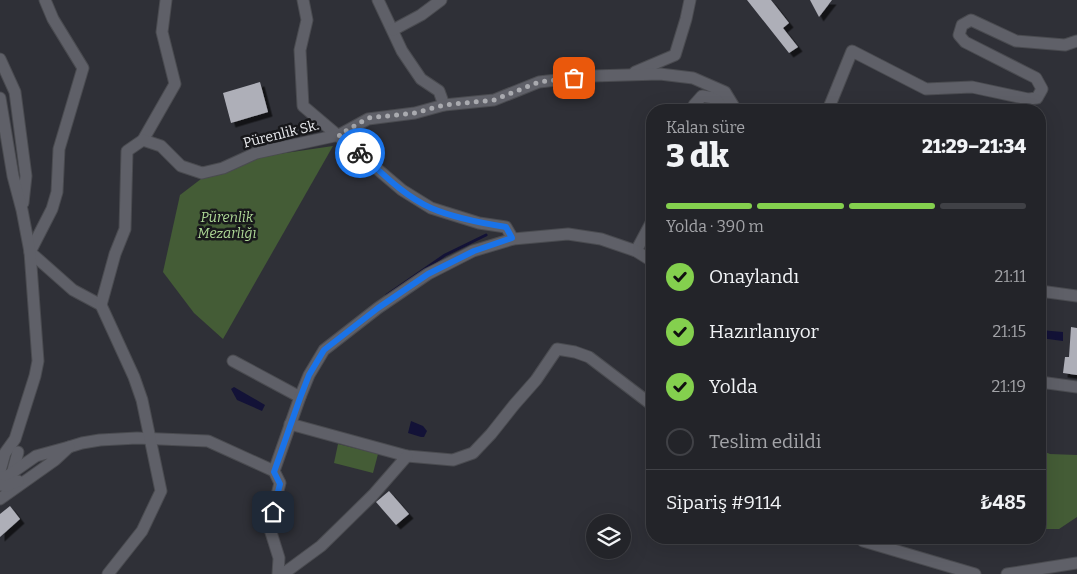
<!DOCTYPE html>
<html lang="tr">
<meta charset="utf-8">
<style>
body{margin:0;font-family:Bitter,serif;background:#2b2c31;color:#f1f3f6;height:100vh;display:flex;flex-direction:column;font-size:19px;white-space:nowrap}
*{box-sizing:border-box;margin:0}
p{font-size:16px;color:#a3a4a8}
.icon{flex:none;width:28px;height:28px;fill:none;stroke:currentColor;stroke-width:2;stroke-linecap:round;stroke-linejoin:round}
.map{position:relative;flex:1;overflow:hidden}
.side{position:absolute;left:646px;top:104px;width:400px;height:440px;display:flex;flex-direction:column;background:#232429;border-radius:20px;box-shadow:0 5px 20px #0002,0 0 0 1px #404146}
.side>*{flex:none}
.fabs{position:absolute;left:586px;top:514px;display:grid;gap:10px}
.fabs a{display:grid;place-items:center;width:45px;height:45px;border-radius:50%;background:#232429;box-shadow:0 5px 20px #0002,0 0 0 1px #404146;font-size:25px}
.pin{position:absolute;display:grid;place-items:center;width:42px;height:42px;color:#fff;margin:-21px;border-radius:10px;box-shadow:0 2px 8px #0006}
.courier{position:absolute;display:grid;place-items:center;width:50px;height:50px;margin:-25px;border:4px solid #1a73e8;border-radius:50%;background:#fff;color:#222;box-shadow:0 1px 6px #0007}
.summary em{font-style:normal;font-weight:800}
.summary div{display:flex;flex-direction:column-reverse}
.summary{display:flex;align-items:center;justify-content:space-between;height:85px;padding:0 20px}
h1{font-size:32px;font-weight:800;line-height:38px}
.bar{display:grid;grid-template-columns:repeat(4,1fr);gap:8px 5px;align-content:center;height:60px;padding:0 20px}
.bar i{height:6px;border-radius:4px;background:#404146}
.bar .on{background:#84d04e}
.bar p{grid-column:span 4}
.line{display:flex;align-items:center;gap:12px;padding:0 20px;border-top:1px solid #404146}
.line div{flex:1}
ol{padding:0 20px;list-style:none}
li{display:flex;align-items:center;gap:15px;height:55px}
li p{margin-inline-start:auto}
li .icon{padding:5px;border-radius:50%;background:#84d04e;color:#111;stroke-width:4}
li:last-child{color:#a3a4a8}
li i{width:28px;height:28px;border:2px solid #404146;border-radius:50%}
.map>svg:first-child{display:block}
.green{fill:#445c36}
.water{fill:#131237}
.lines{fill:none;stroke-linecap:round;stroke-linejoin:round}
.stream{stroke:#131237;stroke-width:3}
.building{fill:#aeafb8;filter:url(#shadow)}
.minor-casing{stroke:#4a4b50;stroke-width:13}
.minor{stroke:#5f6068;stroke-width:11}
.done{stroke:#a9aaaf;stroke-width:5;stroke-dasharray:0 9}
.route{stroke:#1a73e8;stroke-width:6}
.labels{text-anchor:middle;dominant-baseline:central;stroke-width:5;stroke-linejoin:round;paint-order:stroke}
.street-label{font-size:14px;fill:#eaebef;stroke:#18181b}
.park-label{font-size:14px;font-style:italic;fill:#aed896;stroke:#18181b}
</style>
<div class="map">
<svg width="1077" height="574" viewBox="0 0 1077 574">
<defs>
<filter id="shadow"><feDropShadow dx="4.5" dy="4.5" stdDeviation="0" flood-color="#0009"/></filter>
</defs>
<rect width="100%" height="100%" fill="#2f3037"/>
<g class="green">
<path d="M 333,146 L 223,339 L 194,313 L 163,272 L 180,195 L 201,179 L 258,157 Z"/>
<path d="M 338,444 L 378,454 L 373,473 L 334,463 Z"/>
<path d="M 1040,450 L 1050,454 L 1077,455 L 1077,517 L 1059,529 L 1040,529 Z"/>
</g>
<g class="water">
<path d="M 1040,330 L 1063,332 L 1063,341 L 1040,338 Z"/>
<path d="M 234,387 L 265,405 L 262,411 L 237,400 L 231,389 Z"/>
<path d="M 411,421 L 423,426 L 427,431 L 424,437 L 421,437 L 408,433 Z"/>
</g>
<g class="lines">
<path class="stream" d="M 387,295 L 445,255 L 486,235"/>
</g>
<g class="building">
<path d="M 747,0 L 771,0 L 789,23 L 783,28 L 798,47 L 789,53 Z"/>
<path d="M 810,0 L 832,0 L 819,17 Z"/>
<path d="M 260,82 L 268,112 L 231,123 L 223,93 Z"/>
<path d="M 1071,327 L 1077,328 L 1077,375 L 1063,373 L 1065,357 L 1069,357 Z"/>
<path d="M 389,491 L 409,514 L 396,525 L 376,502 Z"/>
<path d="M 10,506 L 20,519 L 0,537 L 0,514 Z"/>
</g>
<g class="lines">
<defs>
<g id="minor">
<path d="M 45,0 L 53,19 L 83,68 L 59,149 L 57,192 L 52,209 L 30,252 L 73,290 L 101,305"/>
<path d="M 303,0 L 307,20 L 300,50 L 303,106 L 402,190 L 431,208 L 479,223 L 506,227 L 513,239"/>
<path d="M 378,0 L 402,51 L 421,79 L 439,91 L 444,105"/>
<path d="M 393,30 L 421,15 L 441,0"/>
<path d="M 0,59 L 15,92 L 26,176 L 23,203"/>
<path d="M 635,72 L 675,55 L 686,19 L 690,0"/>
<path d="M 0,98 L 13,176 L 22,210 L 30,252 L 38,361 L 35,376 L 15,439 L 5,453 L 0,471"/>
<path d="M 695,110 L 694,105 L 702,96 L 721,99 L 730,109"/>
<path d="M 828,110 L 852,51 L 926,89 L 972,87 L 1028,99 L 1037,98 L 1042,89 L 1036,78 L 965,42 L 959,35 L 962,25 L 971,20 L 1016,41 L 1065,45 L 1077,41"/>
<path d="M 143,140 L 175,84 L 162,32 L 166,0"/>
<path d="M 636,251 L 652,221"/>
<path d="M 1040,291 L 1077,296"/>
<path d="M 233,361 L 300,397"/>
<path d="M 1040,382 L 1077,387"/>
<path d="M 290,424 L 407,456 L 453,460 L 473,453 L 491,434 L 514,405 L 536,380 L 557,349 L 575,352 L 589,357 L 652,405"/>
<path d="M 69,447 L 82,443 L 100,440 L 137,438 L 208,441 L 274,471 L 280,483 L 269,526 L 279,558 L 278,574"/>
<path d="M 274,471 L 300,397 L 309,375 L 324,350 L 378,308 L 428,274 L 473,251 L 513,239 L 568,234 L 601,239 L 636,251 L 652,261"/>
<path d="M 12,474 L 18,452"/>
<path d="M 0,477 L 6,477 L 36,456 L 69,447 L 55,460 L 0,499"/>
<path d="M 0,485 L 7,486 L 18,481"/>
<path d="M 863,541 L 975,574"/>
<path d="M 108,574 L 142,531 L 161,491 L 142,400 L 134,377 L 101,305 L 115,254 L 125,229 L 127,151 L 143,140 L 161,146 L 181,166 L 202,173 L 223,168 L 256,153 L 339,135 L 368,119 L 415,113 L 444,105 L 494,100 L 539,82 L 592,76 L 660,74 L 693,78 L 725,92 L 736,110"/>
<path d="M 283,574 L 321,546 L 373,495 L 407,456"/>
<path d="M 1007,574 L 1077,563"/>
</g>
</defs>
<use href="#minor" class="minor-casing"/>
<use href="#minor" class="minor"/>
</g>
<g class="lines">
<path class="done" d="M 360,153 L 339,135 L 368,118 L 415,113 L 444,105 L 494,100 L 539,82 L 574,78"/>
<path class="route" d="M 273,512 L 280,484 L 274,472 L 300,398 L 309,375 L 324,350 L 378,308 L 428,274 L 474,251 L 512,238 L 506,227 C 481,223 454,218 431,208 C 404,196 382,173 360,153"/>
</g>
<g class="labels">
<g class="street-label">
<text transform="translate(281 134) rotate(-14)">Pürenlik Sk.</text>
</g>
<g class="park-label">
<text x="227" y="217">Pürenlik<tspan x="227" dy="16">Mezarlığı</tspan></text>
</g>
</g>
</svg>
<div class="fabs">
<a><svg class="icon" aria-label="layers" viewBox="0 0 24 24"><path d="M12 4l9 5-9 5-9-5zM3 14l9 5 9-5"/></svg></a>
</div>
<div class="pin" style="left:574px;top:78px;background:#ea580c"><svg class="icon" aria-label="bag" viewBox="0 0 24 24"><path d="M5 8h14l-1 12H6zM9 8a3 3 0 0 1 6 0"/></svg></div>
<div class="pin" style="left:273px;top:512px;background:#1f2937"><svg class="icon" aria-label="home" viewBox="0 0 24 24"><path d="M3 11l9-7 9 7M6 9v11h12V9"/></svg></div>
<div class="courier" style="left:360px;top:153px"><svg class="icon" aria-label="bike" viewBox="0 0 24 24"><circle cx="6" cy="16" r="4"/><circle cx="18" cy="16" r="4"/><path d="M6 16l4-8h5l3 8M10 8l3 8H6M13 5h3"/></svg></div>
<section class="side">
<div class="summary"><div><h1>3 dk</h1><p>Kalan süre</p></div><em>21:29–21:34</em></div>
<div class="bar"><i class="on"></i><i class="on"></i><i class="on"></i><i></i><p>Yolda · 390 m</p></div>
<ol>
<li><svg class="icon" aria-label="check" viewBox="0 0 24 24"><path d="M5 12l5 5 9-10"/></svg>Onaylandı<p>21:11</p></li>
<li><svg class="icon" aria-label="check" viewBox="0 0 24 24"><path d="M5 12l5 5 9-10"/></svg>Hazırlanıyor<p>21:15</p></li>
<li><svg class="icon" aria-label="check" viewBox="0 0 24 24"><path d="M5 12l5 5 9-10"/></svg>Yolda<p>21:19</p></li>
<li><i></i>Teslim edildi</li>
</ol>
<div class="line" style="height:65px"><div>Sipariş #9114</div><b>₺485</b></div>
</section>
</div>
